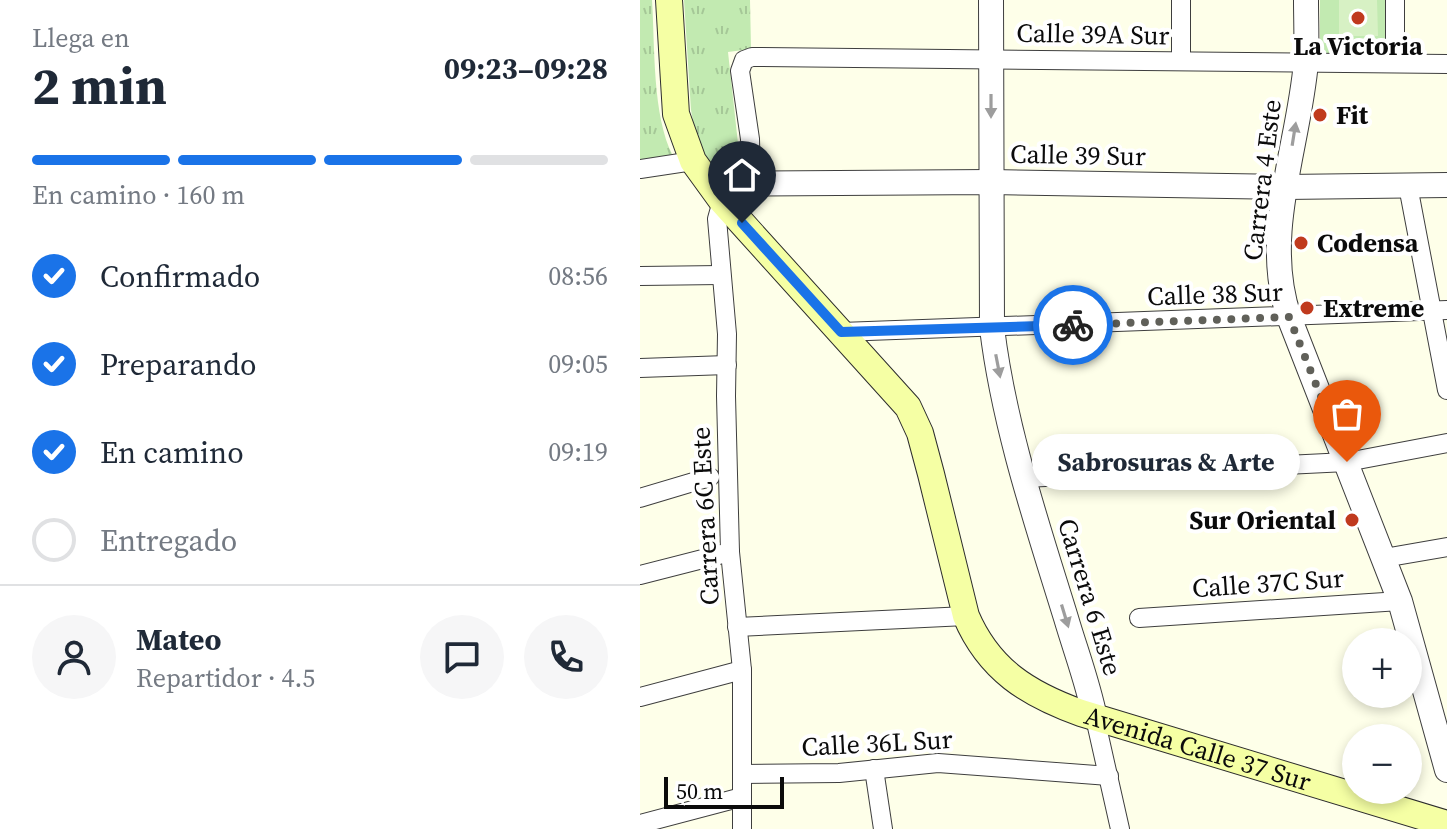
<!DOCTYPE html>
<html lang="es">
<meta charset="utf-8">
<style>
body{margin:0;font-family:"Source Serif 4",serif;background:#f6f6f7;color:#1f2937;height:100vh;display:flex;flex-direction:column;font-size:30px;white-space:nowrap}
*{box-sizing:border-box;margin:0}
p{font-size:26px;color:#747a83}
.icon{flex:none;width:44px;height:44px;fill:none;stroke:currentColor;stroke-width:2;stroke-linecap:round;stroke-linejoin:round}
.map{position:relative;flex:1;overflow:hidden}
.panel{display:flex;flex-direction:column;background:#fff;width:640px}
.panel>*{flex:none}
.buttons{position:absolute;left:702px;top:628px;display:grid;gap:16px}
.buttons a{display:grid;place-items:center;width:80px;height:80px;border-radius:50%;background:#fff;box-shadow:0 4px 12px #0003;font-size:40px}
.scale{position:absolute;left:24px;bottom:20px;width:120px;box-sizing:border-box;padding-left:8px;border:4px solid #0b0b0b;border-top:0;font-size:22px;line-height:28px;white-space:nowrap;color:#0b0b0b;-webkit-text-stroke:6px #fff;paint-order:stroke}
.pin{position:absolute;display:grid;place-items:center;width:68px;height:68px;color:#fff;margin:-82px -34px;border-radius:50% 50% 50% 0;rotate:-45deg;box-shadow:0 0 8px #0007}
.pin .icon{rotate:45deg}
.courier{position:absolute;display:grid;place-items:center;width:80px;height:80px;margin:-40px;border:6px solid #1a73e8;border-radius:50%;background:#fff;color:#222;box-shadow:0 2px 10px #0007}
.bubble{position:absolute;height:56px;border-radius:28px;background:#fff;box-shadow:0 4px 12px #0003;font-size:26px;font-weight:700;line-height:56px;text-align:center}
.head em{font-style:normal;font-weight:700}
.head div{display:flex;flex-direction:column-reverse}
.head{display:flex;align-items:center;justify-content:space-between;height:136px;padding:0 32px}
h1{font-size:52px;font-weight:700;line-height:60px}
.bar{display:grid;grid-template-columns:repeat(4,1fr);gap:12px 8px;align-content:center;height:96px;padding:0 32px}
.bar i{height:10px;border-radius:6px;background:#e0e1e3}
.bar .on{background:#1a73e8}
.bar p{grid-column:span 4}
.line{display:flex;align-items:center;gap:20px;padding:0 32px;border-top:2px solid #e0e1e3}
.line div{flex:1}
.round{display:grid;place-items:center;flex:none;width:84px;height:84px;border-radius:42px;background:#f6f6f7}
ol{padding:0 32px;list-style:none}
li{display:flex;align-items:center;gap:24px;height:88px}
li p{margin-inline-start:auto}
li .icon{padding:8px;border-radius:50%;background:#1a73e8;color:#fff;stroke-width:4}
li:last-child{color:#747a83}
li i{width:44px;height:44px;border:4px solid #e0e1e3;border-radius:50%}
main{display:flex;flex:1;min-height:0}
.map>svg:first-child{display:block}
.grass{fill:url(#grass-tufts)}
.park{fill:#c2eab1}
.pitch{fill:#d7f1c4}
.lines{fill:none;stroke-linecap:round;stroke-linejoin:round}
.minor-casing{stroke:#3e3e3e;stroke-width:20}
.tertiary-casing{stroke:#3e3e3e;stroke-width:26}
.secondary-casing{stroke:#2d2d2d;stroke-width:28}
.minor{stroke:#fff;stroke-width:18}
.tertiary{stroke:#fff;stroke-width:24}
.secondary{stroke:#f5ffa4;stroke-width:26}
.oneway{fill:#9d9d9d}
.done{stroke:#606059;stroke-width:8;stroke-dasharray:0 14.4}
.route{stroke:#1a73e8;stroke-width:10}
.poi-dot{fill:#c03a1e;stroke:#fff;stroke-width:3}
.labels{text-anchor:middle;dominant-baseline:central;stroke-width:8;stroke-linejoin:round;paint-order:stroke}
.street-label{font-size:26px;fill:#0b0b0b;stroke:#fff}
.poi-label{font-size:26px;font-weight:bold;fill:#0b0b0b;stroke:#fff;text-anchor:start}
</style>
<main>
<section class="panel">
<div class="head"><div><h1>2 min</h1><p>Llega en</p></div><em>09:23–09:28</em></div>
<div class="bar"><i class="on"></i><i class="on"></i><i class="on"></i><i></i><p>En camino · 160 m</p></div>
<ol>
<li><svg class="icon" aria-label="check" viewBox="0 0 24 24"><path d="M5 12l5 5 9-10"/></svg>Confirmado<p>08:56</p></li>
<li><svg class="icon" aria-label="check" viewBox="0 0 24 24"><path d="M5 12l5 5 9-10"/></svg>Preparando<p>09:05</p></li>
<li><svg class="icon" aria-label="check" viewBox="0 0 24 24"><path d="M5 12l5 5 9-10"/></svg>En camino<p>09:19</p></li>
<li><i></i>Entregado</li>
</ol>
<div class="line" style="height:144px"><a class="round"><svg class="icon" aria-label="person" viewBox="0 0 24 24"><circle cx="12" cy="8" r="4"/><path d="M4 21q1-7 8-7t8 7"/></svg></a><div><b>Mateo</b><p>Repartidor · 4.5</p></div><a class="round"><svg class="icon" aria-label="chat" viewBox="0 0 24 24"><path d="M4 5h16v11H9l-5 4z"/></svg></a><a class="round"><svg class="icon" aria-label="phone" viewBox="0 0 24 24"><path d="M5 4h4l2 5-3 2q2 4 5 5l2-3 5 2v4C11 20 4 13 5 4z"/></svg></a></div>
</section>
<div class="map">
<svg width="807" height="829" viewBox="0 0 807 829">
<defs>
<pattern id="grass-tufts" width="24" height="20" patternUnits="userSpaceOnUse" patternTransform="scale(2)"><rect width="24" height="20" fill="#c2eab1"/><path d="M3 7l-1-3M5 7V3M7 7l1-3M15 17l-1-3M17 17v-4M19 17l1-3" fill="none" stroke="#a5c797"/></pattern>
</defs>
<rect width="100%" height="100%" fill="#feffe9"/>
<g class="grass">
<path d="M 0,0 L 12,0 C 15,45 12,116 33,156 L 0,161 Z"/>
<path d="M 44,0 L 110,0 L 111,49 L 88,52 L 101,171 L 75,176 L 56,138 L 51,110 Z"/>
</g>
<path class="park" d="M 680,0 L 750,0 L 751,54 L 680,55 Z"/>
<path class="pitch" d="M 699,0 L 737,0 L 738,36 L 699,36 Z"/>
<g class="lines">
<defs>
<g id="minor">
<path d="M 755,0 L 755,63"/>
<path d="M 541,61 L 541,0"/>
<path d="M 0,169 L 53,161"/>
<path d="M 111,184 L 110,139 L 100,71 L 104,60 L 112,57 L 807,64"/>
<path d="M 768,186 L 807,390"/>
<path d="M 82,201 L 77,219 L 87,334 L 86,396 L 90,552 L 102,670 L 102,829"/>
<path d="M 0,276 L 81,275"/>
<path d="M 201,332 L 807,310"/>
<path d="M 0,368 L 87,365"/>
<path d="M 385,478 L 707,462 L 807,443"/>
<path d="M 0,498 L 70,477"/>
<path d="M 744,558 L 807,547"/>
<path d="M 0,575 L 90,552"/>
<path d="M 499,618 L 760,601"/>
<path d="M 97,627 L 326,616"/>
<path d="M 0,697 L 102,670"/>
<path d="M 455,718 L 480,829"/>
<path d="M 234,769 L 243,829"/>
<path d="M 102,774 L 199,773 L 298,763 L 469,776"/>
<path d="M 0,824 L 102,797"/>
</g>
<g id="tertiary">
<path d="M 351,0 L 352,328 C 364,427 397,524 426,618 C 436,652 448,683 455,718"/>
<path d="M 666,0 C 666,20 667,41 666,62 C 659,146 621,234 649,317 L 760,601 L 807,770"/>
<path d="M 69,184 L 351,182 L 645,187 L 807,185"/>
</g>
<g id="secondary">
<path id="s1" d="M 29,0 L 36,114 L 53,161 L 82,201 L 268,407 L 280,433 L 291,474 L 326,616 C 349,670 388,694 441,713 L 807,824"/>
</g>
</defs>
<use href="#minor" class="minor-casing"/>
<use href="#tertiary" class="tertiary-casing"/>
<use href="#secondary" class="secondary-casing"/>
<use href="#minor" class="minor"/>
<use href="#tertiary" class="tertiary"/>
<use href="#secondary" class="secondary"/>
</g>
<defs><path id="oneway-solid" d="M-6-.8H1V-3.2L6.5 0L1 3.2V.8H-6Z" transform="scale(2)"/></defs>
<g class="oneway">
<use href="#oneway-solid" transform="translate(351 106) rotate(90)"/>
<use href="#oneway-solid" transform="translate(654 134) rotate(-81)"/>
<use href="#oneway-solid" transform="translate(358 366) rotate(79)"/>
<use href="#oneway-solid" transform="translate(425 616) rotate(73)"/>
</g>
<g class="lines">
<path class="done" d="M 433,325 L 649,317 L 707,462"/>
<path class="route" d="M 102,223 L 201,332 L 433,325"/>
</g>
<g class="poi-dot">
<circle cx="718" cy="18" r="8"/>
<circle cx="680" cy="115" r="8"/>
<circle cx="661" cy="243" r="8"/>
<circle cx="667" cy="308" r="8"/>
<circle cx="712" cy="520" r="8"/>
</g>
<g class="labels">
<g class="street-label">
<text transform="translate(453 34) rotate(1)">Calle 39A Sur</text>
<text transform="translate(438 155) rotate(1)">Calle 39 Sur</text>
<text transform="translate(622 180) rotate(-83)">Carrera 4 Este</text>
<text transform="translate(575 294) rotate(-2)">Calle 38 Sur</text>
<text transform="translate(65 516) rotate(-93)">Carrera 6C Este</text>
<text transform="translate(628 583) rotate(-4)">Calle 37C Sur</text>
<text transform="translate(450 597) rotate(73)">Carrera 6 Este</text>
<text transform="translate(237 743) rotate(-3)">Calle 36L Sur</text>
<text stroke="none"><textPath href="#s1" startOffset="986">Avenida Calle 37 Sur</textPath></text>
</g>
<g class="poi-label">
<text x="718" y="46" text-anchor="middle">La Victoria</text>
<text x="696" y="115">Fit</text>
<text x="677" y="243">Codensa</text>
<text x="683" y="308">Extreme</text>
<text x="696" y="520" text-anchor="end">Sur Oriental</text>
</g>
</g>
</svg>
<div class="buttons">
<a>+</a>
<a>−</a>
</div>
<div class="scale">50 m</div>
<div class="pin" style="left:707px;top:462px;background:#ea580c"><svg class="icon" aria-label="bag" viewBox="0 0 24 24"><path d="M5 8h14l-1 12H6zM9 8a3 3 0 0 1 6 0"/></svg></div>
<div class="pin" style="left:102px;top:223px;background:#1f2937"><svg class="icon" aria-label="home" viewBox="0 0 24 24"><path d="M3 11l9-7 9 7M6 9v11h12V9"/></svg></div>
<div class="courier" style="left:433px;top:325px"><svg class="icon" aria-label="bike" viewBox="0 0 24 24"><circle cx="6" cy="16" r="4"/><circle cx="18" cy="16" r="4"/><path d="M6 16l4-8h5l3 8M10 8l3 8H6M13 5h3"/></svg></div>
<div class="bubble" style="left:392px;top:434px;width:268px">Sabrosuras &amp; Arte</div>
</div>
</main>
